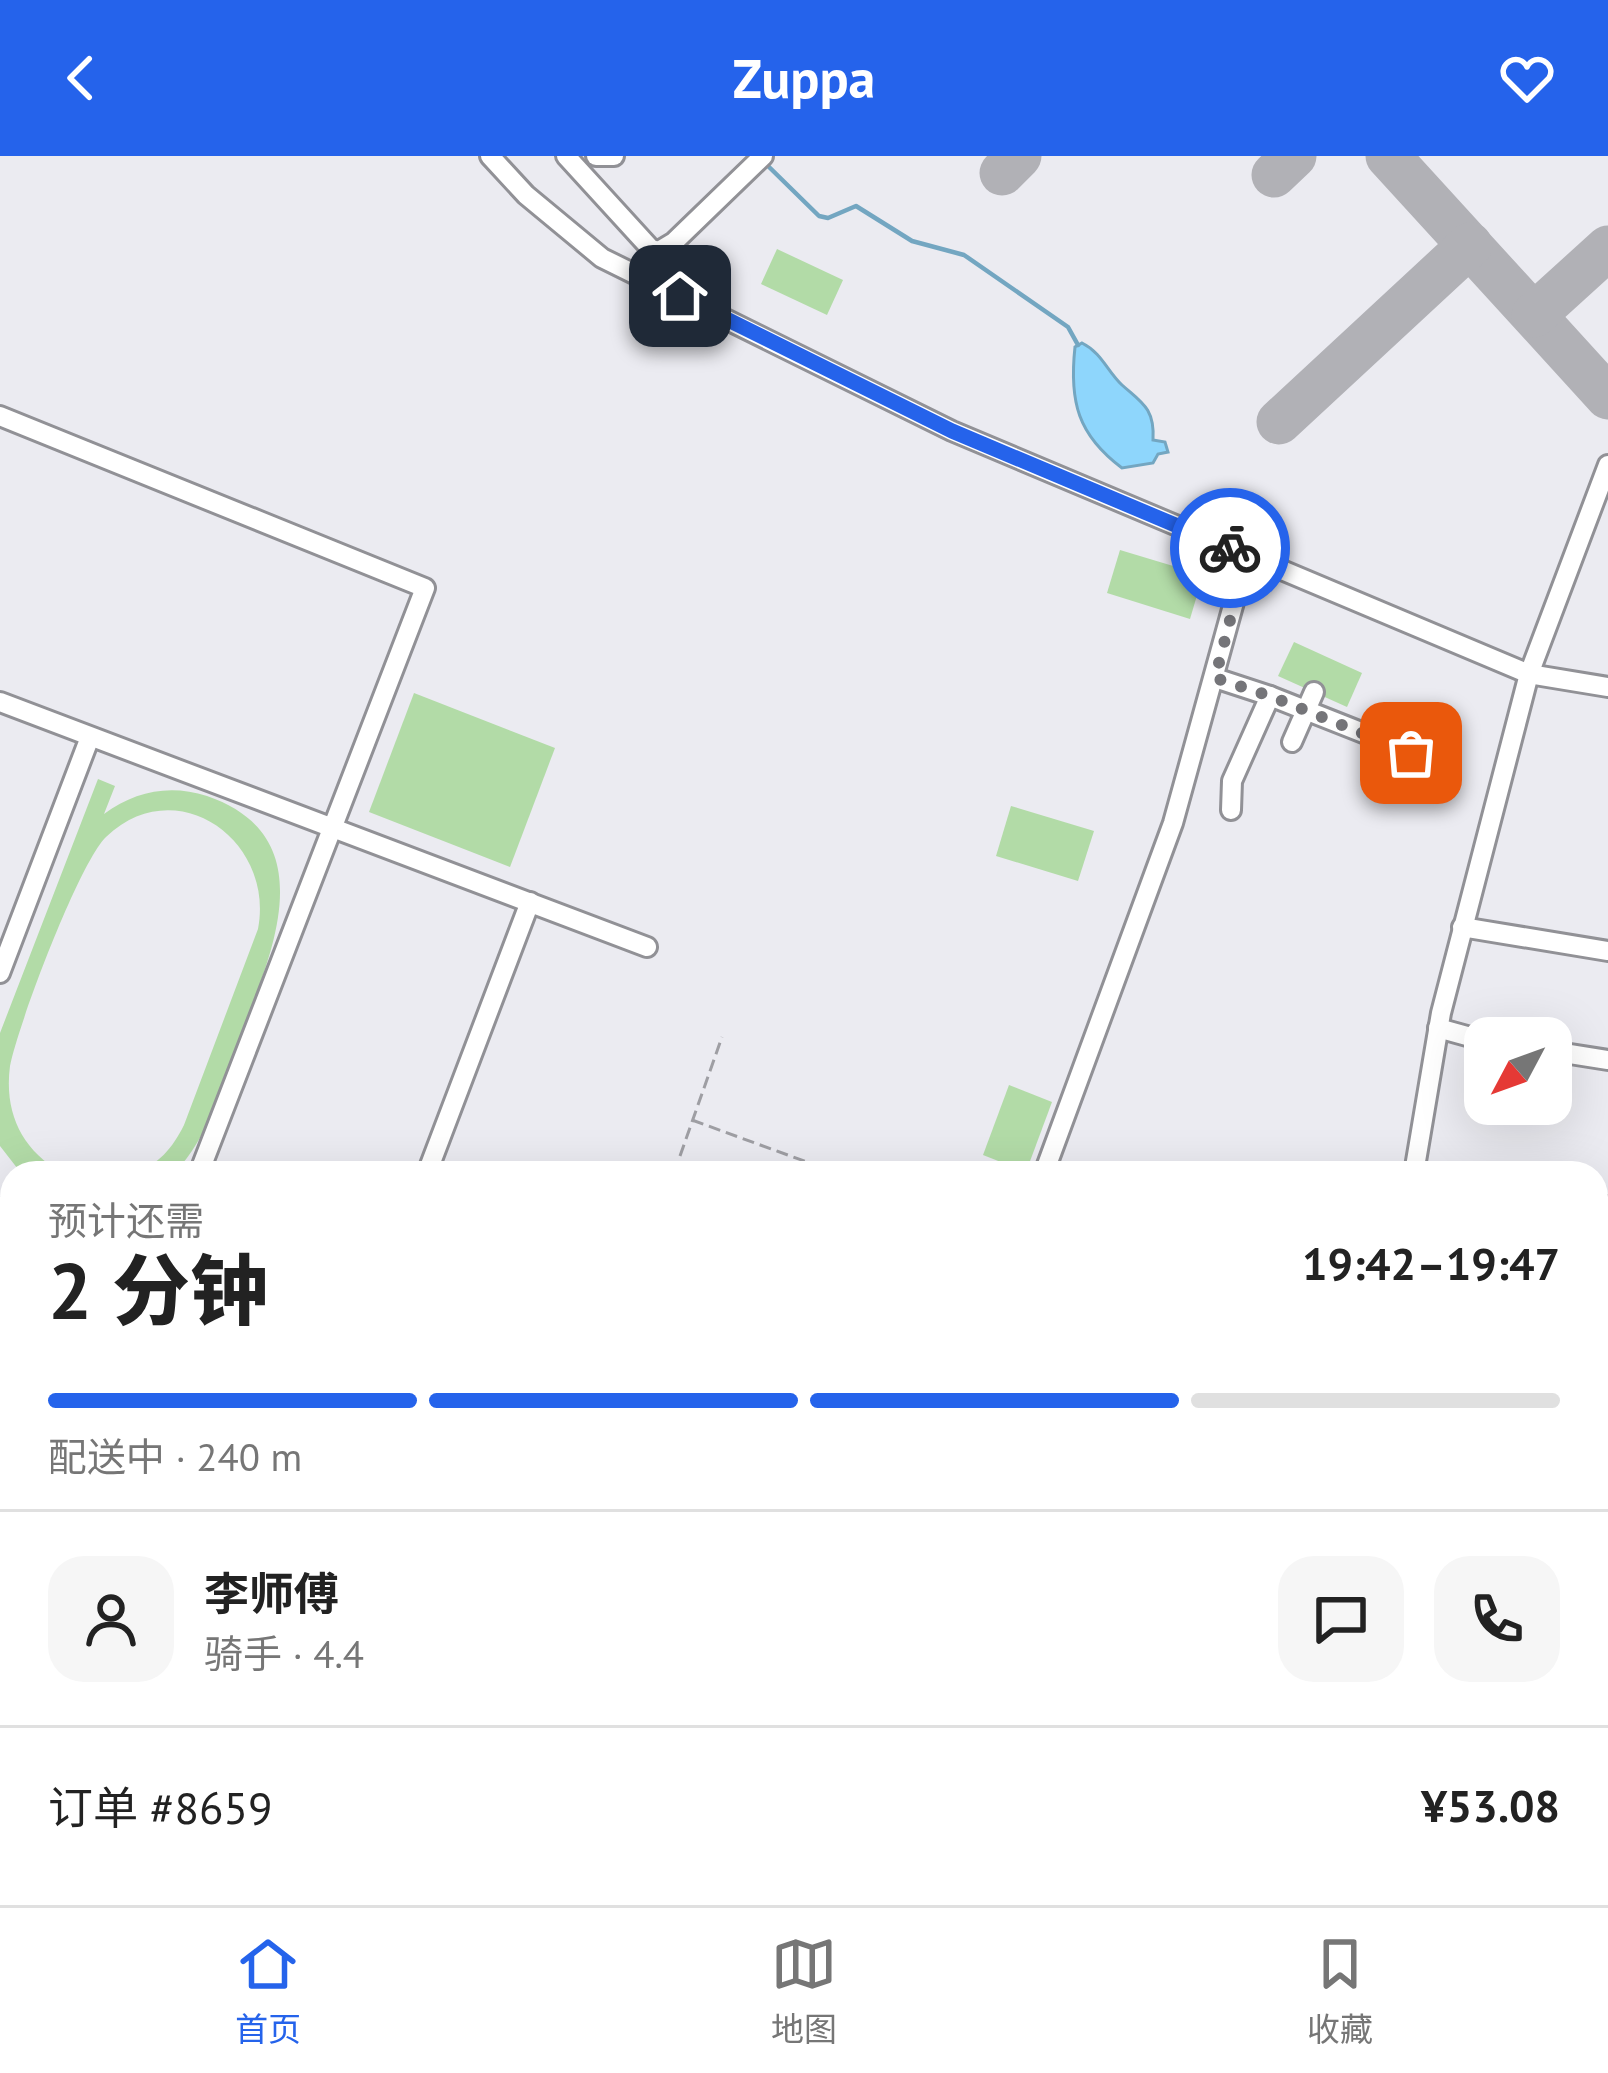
<!DOCTYPE html>
<html lang="zh">
<meta charset="utf-8">
<style>
body{margin:0;font-family:"PT Sans","Noto Sans SC",sans-serif;background:#f6f6f6;color:#222;height:100vh;display:flex;flex-direction:column;font-size:45px;white-space:nowrap}
*{box-sizing:border-box;margin:0}
p{font-size:39px;color:#767676}
.icon{flex:none;width:66px;height:66px;fill:none;stroke:currentColor;stroke-width:2;stroke-linecap:round;stroke-linejoin:round}
.map{position:relative;flex:1;overflow:hidden}
.drawer{position:absolute;left:0px;top:1005px;width:1608px;height:744px;display:flex;flex-direction:column;background:#fff;border-radius:36px 36px 0 0;box-shadow:0 12px 48px #0002}
.drawer>*{flex:none}
.needle{width:78px;rotate:229deg}
.buttons{position:absolute;left:1464px;top:861px;display:grid;gap:24px}
.buttons a{display:grid;place-items:center;width:108px;height:108px;border-radius:24px;background:#fff;box-shadow:0 12px 48px #0002;font-size:60px}
.pin{position:absolute;display:grid;place-items:center;width:102px;height:102px;color:#fff;margin:-51px;border-radius:24px;box-shadow:0 6px 18px #0006}
.courier{position:absolute;display:grid;place-items:center;width:120px;height:120px;margin:-60px;border:9px solid #2563eb;border-radius:50%;background:#fff;color:#222;box-shadow:0 3px 15px #0007}
.headline em{font-style:normal;font-weight:800}
.headline div{display:flex;flex-direction:column-reverse}
.headline{display:flex;align-items:center;justify-content:space-between;height:204px;padding:0 48px}
h1{font-size:78px;font-weight:800;line-height:90px}
.bar{display:grid;grid-template-columns:repeat(4,1fr);gap:18px 12px;align-content:center;height:144px;padding:0 48px}
.bar i{height:15px;border-radius:9px;background:#e0e0e0}
.bar .selected{background:#2563eb}
.bar p{grid-column:span 4}
.line{display:flex;align-items:center;gap:30px;padding:0 48px;border-top:3px solid #e0e0e0}
.line div{flex:1}
.round{display:grid;place-items:center;flex:none;width:126px;height:126px;border-radius:36px;background:#f6f6f6}
header{display:flex;justify-content:space-between;align-items:center;height:156px;padding:0 48px;background:#2563eb;color:#fff;font-size:54px;font-weight:800}
.menu{display:flex;justify-content:space-around;align-items:center;height:168px;border-top:3px solid #e0e0e0;background:#fff;font-size:33px;color:#767676}
.menu a{display:grid;justify-items:center;gap:6px}
.menu .selected{color:#2563eb}
.map>svg:first-child{display:block}
.green{fill:#b2dba7}
.water{fill:#8ed6fc;stroke:#73a6c1;stroke-width:3}
.lines{fill:none;stroke-linecap:round;stroke-linejoin:round}
.stream{stroke:#73a6c1;stroke-width:4.5}
.river{stroke:#8ed6fc;stroke-width:30}
.taxiway{stroke:#b1b1b6;stroke-width:45}
.minor-casing{stroke:#919196;stroke-width:24}
.path{stroke:#9e9ea3;stroke-width:3;stroke-dasharray:12 6;stroke-linecap:butt}
.minor{stroke:#fff;stroke-width:18}
.done{stroke:#757579;stroke-width:12;stroke-dasharray:0 21.6}
.route{stroke:#2563eb;stroke-width:15}
</style>
<header><svg class="icon" aria-label="back" viewBox="0 0 24 24"><path d="M15 5l-7 7 7 7"/></svg>Zuppa<svg class="icon" aria-label="heart" viewBox="0 0 24 24"><path d="M12 20l-8-8c-3-5 5-10 8-4 3-6 11-1 8 4z"/></svg></header>
<div class="map">
<svg width="1608" height="1749" viewBox="0 0 1608 1749">
<rect width="100%" height="100%" fill="#ebebf1"/>
<g class="green">
<path d="M 777,93 L 843,124 L 827,159 L 761,128 Z"/>
<path d="M 1120,394 L 1203,419 L 1190,463 L 1107,437 Z"/>
<path d="M 1294,486 L 1362,517 L 1347,551 L 1278,520 Z"/>
<path d="M 414,537 L 555,592 L 510,711 L 369,656 Z"/>
<path d="M 98,623 L 115,630 L 104,658 C 135,635 170,628 207,640 C 329,682 268,805 238,886 C 221,931 209,982 174,1017 L 134,1017 C 159,1008 172,993 184,969 L 258,773 C 275,684 176,614 106,681 C 79,707 18,869 10,910 C 4,956 21,993 62,1017 L 21,1017 L 0,990 L 0,877 Z"/>
<path d="M 1011,650 L 1094,675 L 1078,725 L 996,700 Z"/>
<path d="M 1009,929 L 1052,946 L 1026,1016 L 983,999 Z"/>
</g>
<path class="water" d="M 1082,187 C 1102,197 1107,215 1122,229 C 1141,246 1155,252 1153,284 L 1165,286 L 1168,296 L 1158,298 L 1153,307 L 1122,312 C 1078,279 1069,246 1075,191 Z"/>
<g class="lines">
<path class="stream" d="M 767,9 L 819,60 L 828,62 L 856,50 L 912,85 L 964,99 L 1068,171 L 1078,189"/>
<g class="river">
<path d="M 0,1428 L 12,1433"/>
<path d="M 572,1737 L 599,1749"/>
<path d="M 1097,1737 L 1138,1749"/>
<path d="M 1070,1749 L 1074,1737"/>
</g>
<g class="taxiway">
<path d="M 1388,0 L 1608,241"/>
<path d="M 1002,17 L 1019,0"/>
<path d="M 1274,19 L 1294,0"/>
<path d="M 1534,159 L 1608,92"/>
<path d="M 1279,266 L 1470,89"/>
</g>
<defs>
<g id="minor">
<path d="M 490,0 L 526,39 L 602,102 L 952,275 L 1529,518 L 1608,531"/>
<path d="M 566,0 L 651,93 L 659,95 L 674,86 L 763,0"/>
<path d="M 596,0 L 614,0"/>
<path d="M 0,260 L 425,432 L 199,1017"/>
<path d="M 1215,522 L 1270,540 L 1437,606"/>
<path d="M 0,546 L 647,791"/>
<path d="M 1292,586 L 1314,536"/>
<path d="M 1374,616 L 1386,587"/>
<path d="M 1231,654 L 1232,625 L 1270,540"/>
<path d="M 1462,771 L 1608,795"/>
<path d="M 0,817 L 90,581"/>
<path d="M 1438,872 L 1485,885"/>
<path d="M 1551,895 L 1608,904"/>
<path d="M 427,1017 L 530,746"/>
<path d="M 1044,1017 L 1173,667 L 1247,399"/>
<path d="M 1414,1017 L 1441,857 L 1529,518 L 1608,309"/>
<path d="M 0,1052 L 12,1056"/>
<path d="M 1596,1123 L 1608,1050"/>
<path d="M 0,1250 L 12,1254"/>
<path d="M 1596,1288 L 1608,1287"/>
<path d="M 0,1556 L 12,1560"/>
<path d="M 0,1655 L 12,1661"/>
<path d="M 173,1737 L 199,1749"/>
<path d="M 414,1737 L 443,1749"/>
<path d="M 1169,1749 L 1171,1737"/>
</g>
</defs>
<use href="#minor" class="minor-casing"/>
<g class="path">
<path d="M 692,964 L 837,1017"/>
<path d="M 674,1017 L 722,881"/>
</g>
<use href="#minor" class="minor"/>
</g>
<g class="lines">
<path class="done" d="M 1230,392 L 1247,399 L 1215,522 L 1270,540 L 1411,597"/>
<path class="route" d="M 680,140 L 952,275 L 1230,392"/>
</g>
</svg>
<div class="buttons">
<a><svg class="needle" viewBox="-14 -14 28 28"><path d="M0-13l5 13h-10z" fill="#e53935"/><path d="M0 13l5-13h-10z" fill="#767676"/></svg></a>
</div>
<div class="pin" style="left:1411px;top:597px;background:#ea580c"><svg class="icon" aria-label="bag" viewBox="0 0 24 24"><path d="M5 8h14l-1 12H6zM9 8a3 3 0 0 1 6 0"/></svg></div>
<div class="pin" style="left:680px;top:140px;background:#1f2937"><svg class="icon" aria-label="home" viewBox="0 0 24 24"><path d="M3 11l9-7 9 7M6 9v11h12V9"/></svg></div>
<div class="courier" style="left:1230px;top:392px"><svg class="icon" aria-label="bike" viewBox="0 0 24 24"><circle cx="6" cy="16" r="4"/><circle cx="18" cy="16" r="4"/><path d="M6 16l4-8h5l3 8M10 8l3 8H6M13 5h3"/></svg></div>
<section class="drawer">
<div class="headline"><div><h1>2 分钟</h1><p>预计还需</p></div><em>19:42–19:47</em></div>
<div class="bar"><i class="selected"></i><i class="selected"></i><i class="selected"></i><i></i><p>配送中 · 240 m</p></div>
<div class="line" style="height:216px"><a class="round"><svg class="icon" aria-label="person" viewBox="0 0 24 24"><circle cx="12" cy="8" r="4"/><path d="M4 21q1-7 8-7t8 7"/></svg></a><div><b>李师傅</b><p>骑手 · 4.4</p></div><a class="round"><svg class="icon" aria-label="chat" viewBox="0 0 24 24"><path d="M4 5h16v11H9l-5 4z"/></svg></a><a class="round"><svg class="icon" aria-label="phone" viewBox="0 0 24 24"><path d="M5 4h4l2 5-3 2q2 4 5 5l2-3 5 2v4C11 20 4 13 5 4z"/></svg></a></div>
<div class="line" style="height:156px"><div>订单 #8659</div><b>¥53.08</b></div>
</section>
</div>
<nav class="menu">
<a class="selected"><svg class="icon" aria-label="home" viewBox="0 0 24 24"><path d="M3 11l9-7 9 7M6 9v11h12V9"/></svg>首页</a>
<a><svg class="icon" aria-label="map" viewBox="0 0 24 24"><path d="M3 6l6-2 6 2 6-2v14l-6 2-6-2-6 2zM9 4v14M15 6v14"/></svg>地图</a>
<a><svg class="icon" aria-label="saved" viewBox="0 0 24 24"><path d="M7 4h10v16l-5-4-5 4z"/></svg>收藏</a>
</nav>
